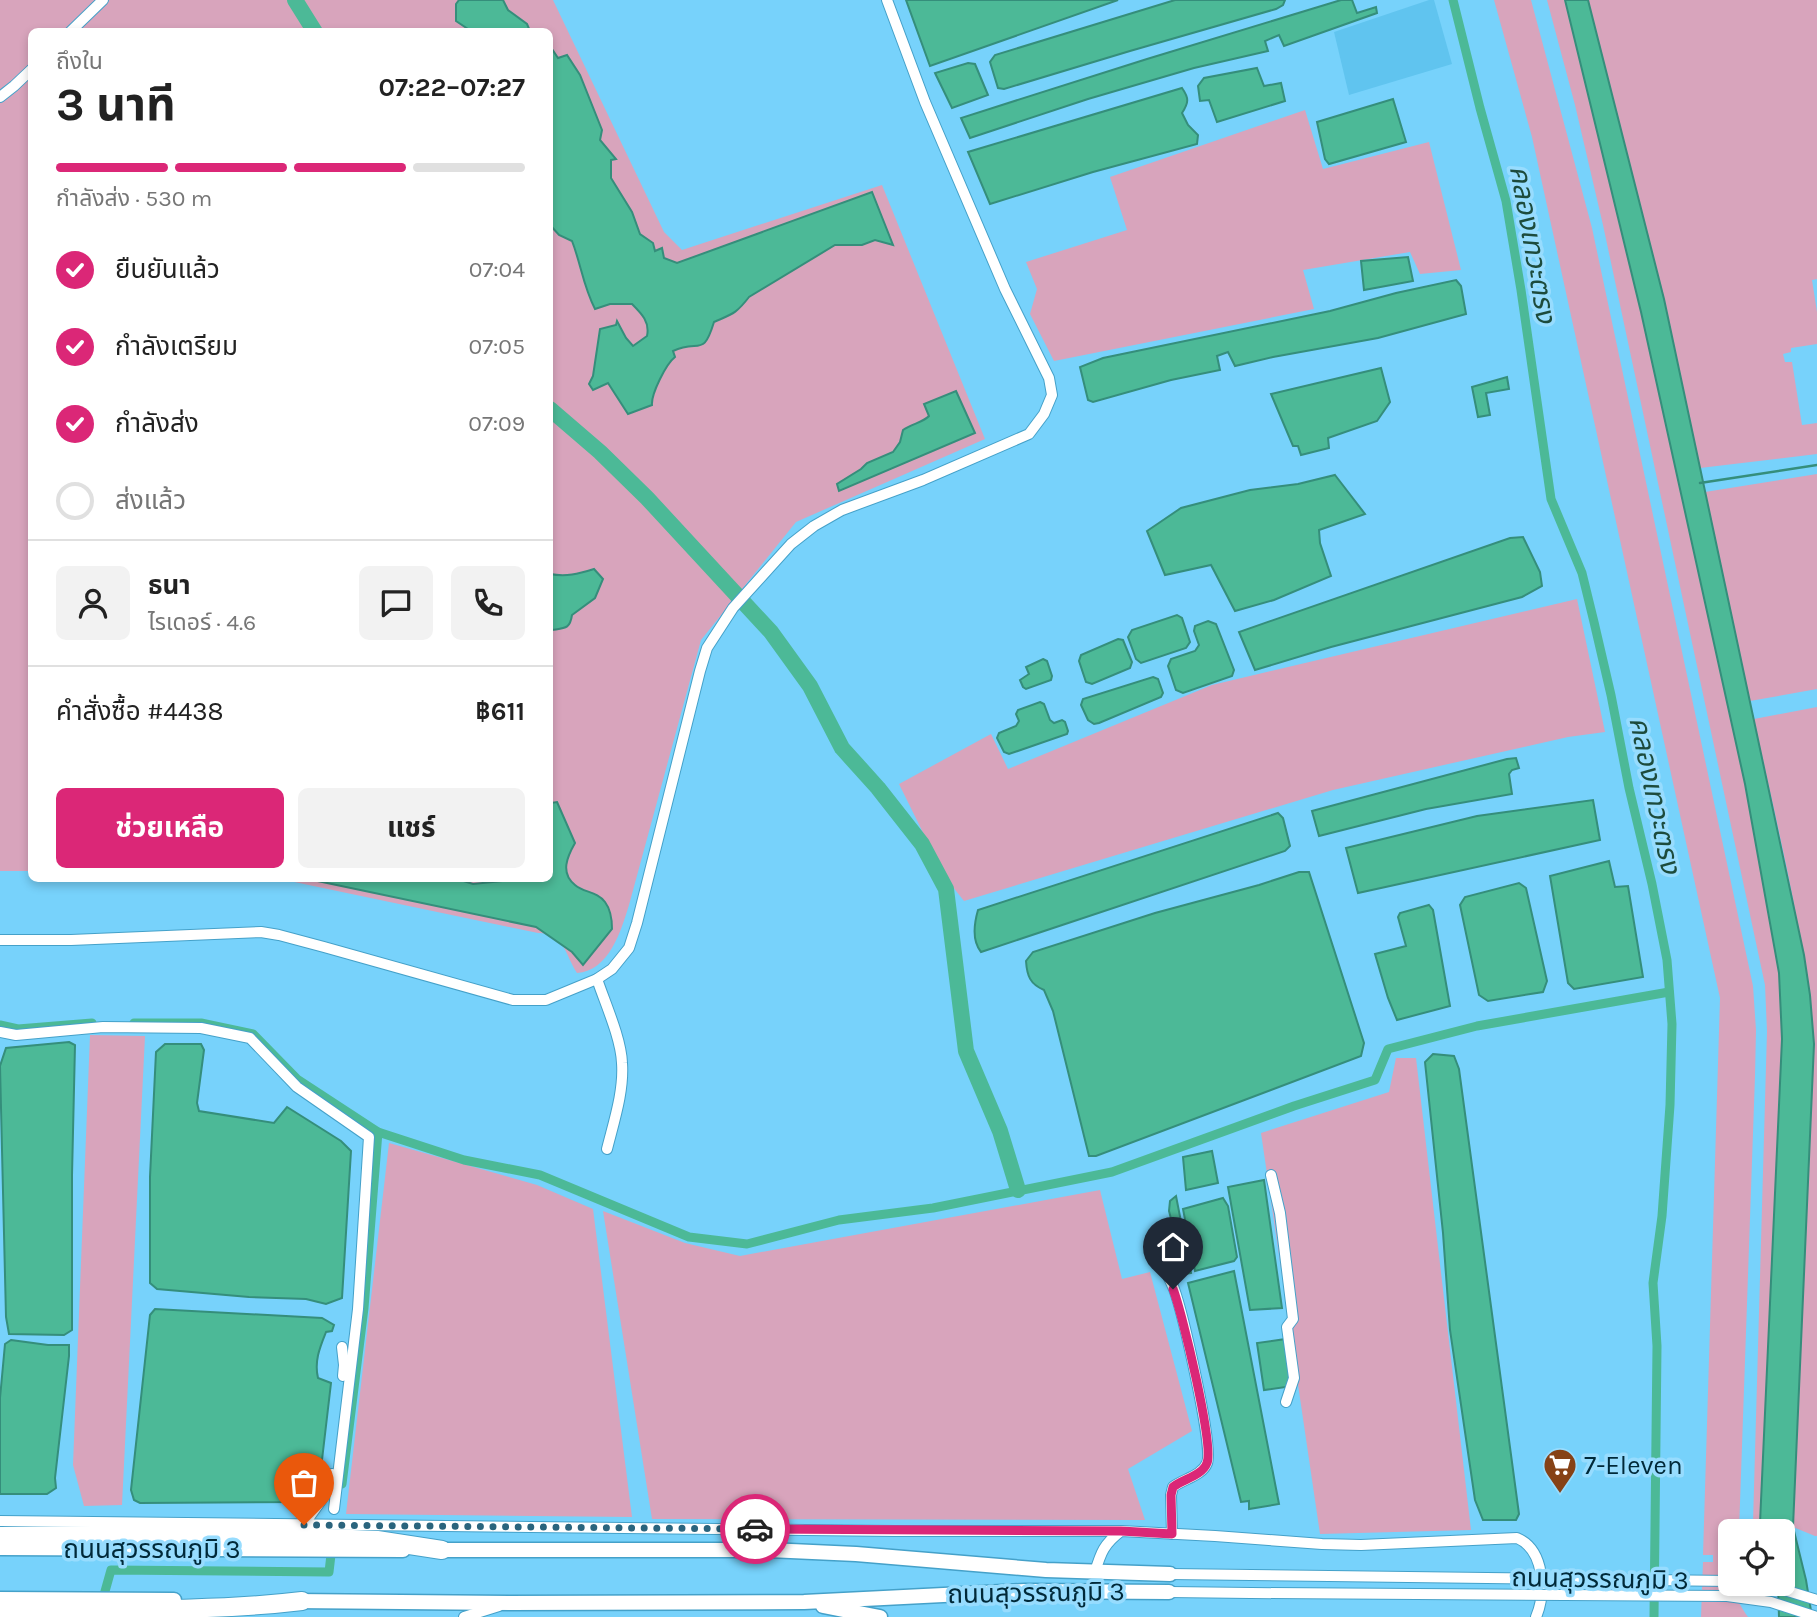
<!DOCTYPE html>
<html lang="th">
<meta charset="utf-8">
<style>
body{margin:0;font-family:Karla,"Noto Sans Thai",sans-serif;background:#f2f2f2;color:#222;height:100vh;display:flex;flex-direction:column;font-size:26px;white-space:nowrap}
*{box-sizing:border-box;margin:0}
p{font-size:23px;color:#767676}
.icon{flex:none;width:38px;height:38px;fill:none;stroke:currentColor;stroke-width:2;stroke-linecap:round;stroke-linejoin:round}
.map{position:relative;flex:1;overflow:hidden}
.side{position:absolute;left:28px;top:28px;width:525px;height:854px;display:flex;flex-direction:column;background:#fff;border-radius:10px;box-shadow:0 4px 10px #0003}
.side>*{flex:none}
.fabs{position:absolute;left:1718px;top:1519px;display:grid;gap:14px}
.fabs a{display:grid;place-items:center;width:77px;height:77px;border-radius:10px;background:#fff;box-shadow:0 4px 10px #0003;font-size:35px}
.pin{position:absolute;display:grid;place-items:center;width:60px;height:60px;color:#fff;margin:-72px -30px;border-radius:50% 50% 50% 0;rotate:-45deg;box-shadow:0 0 7px #0007}
.pin .icon{rotate:45deg}
.courier{position:absolute;display:grid;place-items:center;width:70px;height:70px;margin:-35px;border:5px solid #db2777;border-radius:50%;background:#fff;color:#222;box-shadow:0 2px 9px #0007}
.headline em{font-style:normal;font-weight:700}
.headline div{display:flex;flex-direction:column-reverse}
.headline{display:flex;align-items:center;justify-content:space-between;height:119px;padding:0 28px}
h1{font-size:46px;font-weight:700;line-height:52px}
.bar{display:grid;grid-template-columns:repeat(4,1fr);gap:10px 7px;align-content:center;height:84px;padding:0 28px}
.bar i{height:9px;border-radius:5px;background:#e0e0e0}
.bar .selected{background:#db2777}
.bar p{grid-column:span 4}
.line{display:flex;align-items:center;gap:18px;padding:0 28px;border-top:2px solid #e0e0e0}
.line div{flex:1}
.round{display:grid;place-items:center;flex:none;width:74px;height:74px;border-radius:10px;background:#f2f2f2}
ol{padding:0 28px;list-style:none}
li{display:flex;align-items:center;gap:21px;height:77px}
li p{margin-inline-start:auto}
li .icon{padding:7px;border-radius:50%;background:#db2777;color:#fff;stroke-width:4}
li:last-child{color:#767676}
li i{width:38px;height:38px;border:4px solid #e0e0e0;border-radius:50%}
.primary-button{display:flex;gap:14px;margin-top:auto;padding:14px 28px}
.primary-button a{flex:1;height:80px;border-radius:10px;background:#db2777;color:#fff;font-size:28px;font-weight:700;line-height:80px;text-align:center}
.primary-button a+a{background:#f2f2f2;color:#222}
.map>svg:first-child{display:block}
.built{fill:#60c4ef}
.green{fill:#d8a4bc}
.water{fill:#4cb997;stroke:#358e7b;stroke-width:2}
.lines{fill:none;stroke-linecap:round;stroke-linejoin:round}
.stream{stroke:#358e7b;stroke-width:2.5}
.canal{stroke:#4cb997;stroke-width:9}
.river{stroke:#4cb997;stroke-width:16}
.street-casing{stroke:#45a1c9;stroke-width:12}
.secondary-casing{stroke:#45a1c9;stroke-width:17}
.highway-casing{stroke:#45a1c9;stroke-width:20}
.street{stroke:#fff;stroke-width:10}
.secondary{stroke:#fff;stroke-width:14}
.highway{stroke:#fff;stroke-width:18}
.street-bridge-casing{stroke:#45a1c9;stroke-width:12;stroke-linecap:butt}
.street-bridge{stroke:#fff;stroke-width:10}
.done{stroke:#2a647d;stroke-width:7;stroke-dasharray:0 12.6}
.route{stroke:#db2777;stroke-width:9}
.labels{text-anchor:middle;dominant-baseline:central;stroke-width:7;stroke-linejoin:round;paint-order:stroke}
.poi-label{font-size:26px;fill:#002939;stroke:#97dcfe;text-anchor:start}
.street-label{font-size:26px;fill:#002939;stroke:#97dcfe}
.water-label{font-size:28px;font-style:italic;fill:#1d4b3c;stroke:#97dcfe}
</style>
<div class="map">
<svg width="1817" height="1617" viewBox="0 0 1817 1617">
<rect width="100%" height="100%" fill="#77d2fb"/>
<path class="built" d="M 1429,0 L 1434,0 L 1452,64 L 1349,95 L 1334,32 Z"/>
<g class="green">
<path d="M 0,0 L 553,0 L 664,232 L 682,250 L 882,185 L 985,439 L 796,522 L 701,640 L 629,905 C 621,931 609,971 577,973 C 565,955 565,933 538,933 L 280,879 L 550,878 L 550,32 L 32,32 L 32,871 L 0,871 Z"/>
<path d="M 1494,0 L 1531,0 L 1592,228 L 1753,986 L 1756,1030 L 1755,1076 L 1739,1531 L 1731,1531 L 1731,1584 L 1734,1584 C 1734,1596 1741,1607 1748,1617 L 1701,1617 L 1703,1562 L 1713,1562 L 1713,1555 L 1703,1555 L 1720,998 L 1532,137 Z"/>
<path d="M 1547,0 L 1565,0 L 1641,312 L 1745,784 L 1779,973 L 1782,1039 L 1760,1523 L 1753,1523 L 1767,1031 L 1765,985 L 1603,225 L 1575,105 Z"/>
<path d="M 1588,0 L 1817,0 L 1817,279 L 1812,280 L 1817,312 L 1817,344 L 1791,348 L 1791,352 L 1783,354 L 1785,362 L 1792,362 L 1802,425 L 1817,423 L 1817,454 L 1700,468 L 1664,299 Z"/>
<path d="M 1305,110 L 1323,169 L 1429,142 L 1461,270 L 1420,274 L 1410,252 L 1303,270 L 1314,309 L 1054,361 L 1030,314 L 1037,289 L 1026,262 L 1127,230 L 1110,177 Z"/>
<path d="M 1817,474 L 1817,689 L 1750,701 L 1705,492 Z"/>
<path d="M 1577,599 L 1605,732 L 1568,737 L 1333,790 L 964,901 L 945,877 L 899,784 L 991,734 L 1008,769 L 1212,685 Z"/>
<path d="M 1817,707 L 1817,1536 L 1815,1536 L 1793,1527 L 1814,1044 C 1805,934 1777,826 1754,719 Z"/>
<path d="M 90,1035 L 145,1036 L 122,1505 L 84,1506 L 73,1465 Z"/>
<path d="M 1396,1058 L 1416,1058 L 1471,1530 L 1320,1534 L 1261,1133 L 1389,1092 Z"/>
<path d="M 389,1143 L 537,1185 L 593,1209 L 632,1517 L 346,1514 Z"/>
<path d="M 1100,1190 L 1122,1279 L 1150,1272 L 1192,1431 L 1128,1469 L 1145,1520 L 652,1519 L 603,1211 L 685,1243 L 740,1256 Z"/>
</g>
<g class="water">
<path d="M 459,0 L 503,0 L 508,10 L 527,24 L 530,31 L 471,31 L 456,21 L 456,4 Z"/>
<path d="M 906,0 L 1118,0 L 930,66 Z"/>
<path d="M 1175,0 L 1285,0 L 1283,5 L 1276,9 L 1130,51 L 1004,89 L 998,88 L 990,62 L 995,55 Z"/>
<path d="M 1341,0 L 1352,0 L 1357,13 L 1376,7 L 1377,13 L 1284,46 L 1279,35 L 1265,41 L 1268,51 L 1194,68 L 1088,99 L 970,138 L 961,118 L 1147,59 Z"/>
<path d="M 1565,0 L 1588,0 L 1664,299 L 1804,955 L 1810,995 L 1814,1044 L 1793,1527 L 1806,1580 L 1812,1617 L 1779,1617 L 1778,1584 L 1783,1584 L 1783,1531 L 1762,1531 L 1760,1523 L 1782,1039 L 1779,973 L 1745,784 L 1641,312 Z"/>
<path d="M 550,48 L 552,49 L 558,58 L 567,55 L 580,75 L 602,130 L 600,140 L 616,159 L 611,160 L 611,178 L 632,212 L 640,234 L 653,243 L 655,251 L 662,248 L 664,258 L 677,263 L 872,192 L 893,245 L 875,240 L 862,245 L 835,245 L 749,297 C 736,314 732,314 714,322 C 703,358 700,339 673,351 L 675,357 C 666,364 651,394 652,405 L 628,414 L 608,383 L 593,390 L 589,384 L 593,376 L 600,329 L 616,325 L 617,321 L 626,338 L 633,346 L 647,336 C 650,322 642,314 632,304 L 610,304 L 595,309 C 583,286 581,264 572,241 L 559,235 L 550,225 Z"/>
<path d="M 968,63 L 975,64 L 988,95 L 952,108 L 935,73 Z"/>
<path d="M 1257,68 L 1264,86 L 1281,83 L 1285,101 L 1217,122 L 1209,100 L 1200,101 L 1198,86 L 1204,78 Z"/>
<path d="M 1182,88 C 1189,98 1189,102 1182,113 L 1188,125 L 1198,135 L 1197,144 L 1093,172 L 990,204 L 968,152 Z"/>
<path d="M 1393,99 L 1406,142 L 1329,164 L 1325,159 L 1317,122 Z"/>
<path d="M 1408,257 L 1413,281 L 1364,290 L 1361,261 Z"/>
<path d="M 1456,280 L 1461,286 L 1466,314 L 1378,338 L 1273,357 L 1235,366 L 1228,352 L 1217,356 L 1220,370 L 1171,380 L 1093,402 L 1088,400 L 1080,367 L 1103,358 L 1330,311 L 1396,293 Z"/>
<path d="M 1381,368 L 1390,402 L 1377,421 L 1328,438 L 1329,448 L 1301,455 L 1298,446 L 1293,446 L 1271,394 Z"/>
<path d="M 1507,377 L 1509,389 L 1486,393 L 1490,415 L 1478,417 L 1472,387 Z"/>
<path d="M 956,391 L 975,433 L 839,491 L 837,484 L 861,469 L 867,463 L 893,452 L 900,442 L 903,430 C 911,424 924,422 929,416 L 924,404 Z"/>
<path d="M 1335,475 L 1365,514 L 1319,530 L 1320,543 L 1331,576 L 1274,600 L 1235,611 L 1211,565 L 1165,575 L 1147,531 L 1181,508 L 1250,490 L 1298,484 Z"/>
<path d="M 1523,537 L 1540,572 L 1542,586 L 1522,597 L 1331,647 L 1255,670 L 1239,632 L 1510,538 Z"/>
<path d="M 594,569 L 603,579 L 595,598 L 572,615 C 570,629 565,628 552,630 L 550,629 L 550,574 C 566,577 578,574 594,569 Z"/>
<path d="M 1177,615 L 1182,618 L 1190,642 L 1186,648 L 1141,663 L 1136,659 L 1128,637 L 1132,630 Z"/>
<path d="M 1208,621 L 1216,624 L 1234,670 L 1232,676 L 1183,693 L 1176,690 L 1168,666 L 1171,659 L 1195,651 L 1199,645 L 1194,631 L 1195,626 Z"/>
<path d="M 1118,639 L 1123,640 L 1132,662 L 1130,668 L 1092,684 L 1086,682 L 1079,661 L 1081,655 Z"/>
<path d="M 1043,659 L 1047,661 L 1052,676 L 1051,680 L 1026,689 L 1023,687 L 1020,680 L 1029,674 L 1026,667 Z"/>
<path d="M 1153,677 L 1158,679 L 1163,693 L 1161,697 L 1099,723 L 1094,724 L 1088,720 L 1081,705 L 1083,699 Z"/>
<path d="M 1040,702 L 1044,704 L 1050,720 L 1054,723 L 1062,720 L 1065,722 L 1068,731 L 1067,734 L 1009,754 L 1004,752 L 997,738 L 999,733 L 1016,726 L 1019,721 L 1016,714 L 1018,710 Z"/>
<path d="M 1516,758 L 1519,768 L 1512,770 L 1509,774 L 1512,794 L 1426,809 L 1319,836 L 1312,811 L 1507,759 Z"/>
<path d="M 1593,800 L 1600,840 L 1358,893 L 1346,848 L 1477,816 Z"/>
<path d="M 557,802 L 575,843 C 567,857 560,873 575,885 C 584,893 597,891 605,902 C 611,910 612,919 612,929 L 583,965 L 572,952 L 536,927 L 308,879 L 454,878 L 473,884 L 502,881 L 505,879 L 550,878 L 550,803 Z"/>
<path d="M 1278,813 L 1283,818 L 1290,846 L 1285,851 L 981,952 C 972,941 974,924 978,910 Z"/>
<path d="M 1609,861 L 1615,887 L 1628,886 L 1643,977 L 1574,989 L 1568,983 L 1550,876 Z"/>
<path d="M 1299,872 L 1309,872 L 1364,1043 L 1361,1056 L 1096,1156 L 1089,1156 L 1053,1011 L 1044,990 C 1030,984 1027,976 1026,961 L 1033,952 L 1155,913 L 1259,885 Z"/>
<path d="M 1519,883 L 1526,888 L 1547,981 L 1543,992 L 1488,1001 L 1479,995 L 1460,905 L 1465,897 Z"/>
<path d="M 1429,905 L 1433,910 L 1450,1006 L 1397,1020 L 1388,998 L 1375,954 L 1406,946 L 1398,917 L 1400,913 Z"/>
<path d="M 69,1042 L 75,1045 L 72,1175 L 72,1330 L 64,1335 L 9,1334 L 6,1317 L 0,1066 L 6,1048 Z"/>
<path d="M 165,1044 L 201,1044 L 204,1050 L 197,1103 L 199,1111 L 274,1123 L 287,1107 L 341,1141 L 351,1151 L 342,1298 L 326,1304 L 306,1299 L 249,1297 L 157,1289 L 150,1283 L 150,1177 L 156,1052 Z"/>
<path d="M 1433,1054 L 1454,1056 L 1459,1069 L 1519,1514 L 1516,1520 L 1483,1520 L 1475,1500 L 1450,1330 L 1443,1233 L 1425,1062 Z"/>
<path d="M 1212,1151 L 1218,1183 L 1186,1190 L 1183,1157 Z"/>
<path d="M 1264,1180 L 1282,1308 L 1250,1310 L 1228,1187 Z"/>
<path d="M 1176,1196 L 1191,1273 L 1185,1274 L 1169,1211 L 1170,1201 Z"/>
<path d="M 1223,1198 L 1228,1206 L 1237,1257 L 1234,1261 L 1195,1271 L 1183,1209 Z"/>
<path d="M 1234,1271 L 1279,1504 L 1249,1509 L 1249,1501 L 1241,1502 L 1188,1283 Z"/>
<path d="M 155,1309 L 322,1318 L 334,1325 L 332,1331 L 326,1332 C 320,1347 314,1361 318,1378 L 331,1383 L 318,1494 L 308,1502 L 140,1503 L 134,1500 L 131,1490 L 150,1315 Z"/>
<path d="M 1286,1339 L 1293,1386 L 1264,1390 L 1257,1343 Z"/>
<path d="M 11,1340 L 48,1345 L 69,1345 L 69,1356 L 55,1478 L 56,1488 L 47,1494 L 0,1494 L 0,1398 L 5,1344 Z"/>
</g>
<g class="lines">
<path class="stream" d="M 1700,483 L 1817,465"/>
<g class="canal">
<path d="M 1453,0 L 1480,108 L 1506,201 L 1521,290 L 1551,499 L 1582,573 L 1594,622 L 1611,695 L 1629,788 L 1652,884 L 1667,960 L 1672,1024 L 1670,1105 L 1662,1216 L 1653,1283 L 1657,1346 L 1654,1617"/>
<path d="M 134,1023 L 201,1023 L 253,1034 L 297,1079 L 378,1132 L 464,1160 L 540,1175 L 689,1237 L 747,1244 L 839,1220 L 933,1208 L 1112,1172 L 1294,1106 L 1375,1080 L 1388,1049 L 1477,1026 L 1669,992"/>
<path d="M 0,1025 L 18,1029 L 92,1023"/>
<path d="M 342,1484 L 364,1308 L 378,1132"/>
<path d="M 102,1602 L 111,1570 L 329,1572 L 332,1546"/>
</g>
<g class="river">
<path d="M 295,0 L 315,32"/>
<path d="M 550,409 L 600,452 L 647,498 L 771,632 L 810,686 L 842,748 L 878,788 L 922,844 L 946,889 L 966,1051 L 1000,1131 L 1018,1190"/>
</g>
<defs>
<g id="street">
<path d="M 70,32 L 103,0"/>
<path d="M 0,97 L 14,86 L 32,69"/>
<path d="M 0,940 L 71,940 L 261,932 L 279,935 L 324,947 L 513,1000 L 546,1000 L 597,979 L 612,969 L 629,948 L 637,923 L 700,671 L 707,648 L 733,608 L 791,544 L 814,526 L 842,510 L 923,480 L 1029,434 L 1044,414 L 1052,395 L 1049,378 L 1005,289 L 925,102 L 887,0"/>
<path d="M 597,979 C 605,1003 621,1038 622,1063 C 624,1091 614,1121 607,1149"/>
<path d="M 0,1032 L 16,1035 L 103,1027 L 201,1028 L 250,1038 L 297,1087 L 369,1137 L 358,1309 L 334,1509"/>
<path d="M 1271,1175 L 1280,1213 L 1293,1319 L 1287,1327 L 1294,1378 L 1286,1402"/>
<path d="M 1154,1259 C 1164,1266 1169,1277 1174,1289 C 1182,1311 1214,1447 1207,1463 C 1202,1476 1183,1479 1173,1487 L 1171,1495 L 1172,1534"/>
<path d="M 342,1347 L 344,1365 L 343,1376"/>
<path d="M 0,1521 L 895,1531 L 1121,1531"/>
<path d="M 304,1525 C 315,1507 329,1495 332,1474"/>
<path d="M 1095,1572 C 1101,1552 1104,1544 1121,1531 L 1215,1536 L 1322,1544 L 1361,1545 L 1517,1538 C 1545,1550 1546,1593 1536,1617"/>
<path d="M 1170,1574 L 1251,1575"/>
<path d="M 1760,1584 L 1778,1588 L 1817,1600"/>
<path d="M 1169,1592 L 1251,1593"/>
<path d="M 464,1617 L 499,1606"/>
</g>
<g id="secondary">
<path d="M 0,1548 L 403,1550"/>
<path d="M 434,1550 L 769,1550 L 856,1554 L 1046,1570 L 1170,1574"/>
<path d="M 0,1599 L 174,1600"/>
<path d="M 293,1601 L 509,1603 L 804,1602 L 1025,1591 L 1169,1592"/>
<path d="M 823,1606 L 880,1617"/>
</g>
<g id="highway">
<path d="M 0,1536 L 228,1534 L 377,1540 L 442,1550"/>
<path d="M 0,1609 C 101,1608 202,1613 302,1601"/>
</g>
</defs>
<use href="#street" class="street-casing"/>
<use href="#secondary" class="secondary-casing"/>
<use href="#highway" class="highway-casing"/>
<use href="#street" class="street"/>
<use href="#secondary" class="secondary"/>
<use href="#highway" class="highway"/>
<defs>
<g id="street-bridge">
<path d="M 1251,1575 L 1731,1581"/>
<path d="M 1251,1593 L 1727,1596 L 1771,1602 L 1817,1617"/>
</g>
</defs>
<use href="#street-bridge" class="street-bridge-casing"/>
<use href="#street-bridge" class="street-bridge"/>
</g>
<g class="lines">
<path class="done" d="M 304,1525 L 755,1529"/>
<path class="route" d="M 755,1529 L 1121,1531 L 1172,1534 L 1171,1495 L 1173,1487 C 1183,1479 1202,1476 1207,1463 C 1214,1445 1182,1312 1173,1289"/>
</g>
<defs>
<symbol id="supermarket-pin" viewBox="-11 -11 22 30"><path d="M0 17L-7.5 6A9.5 9.5 0 1 1 7.5 6Z" fill="#864216" stroke="#97dcfe"/><path d="M-6-5.5h2.5l.6 2H6L4.5 2H-2.5L-4.4-4H-6ZM-1.5 3.2a1.3 1.3 0 1 0 .1 0ZM3 3.2a1.3 1.3 0 1 0 .1 0Z" fill="#fff"/></symbol>
</defs>
<g fill-rule="evenodd">
<use href="#supermarket-pin" x="1541" y="1446" width="38" height="52"/>
</g>
<g class="labels">
<g class="poi-label">
<text x="1584" y="1465">7-Eleven</text>
</g>
<g class="street-label">
<text x="152" y="1549">ถนนสุวรรณภูมิ 3</text>
<text transform="translate(1600 1579) rotate(1)">ถนนสุวรรณภูมิ 3</text>
<text transform="translate(1036 1593) rotate(-1)">ถนนสุวรรณภูมิ 3</text>
</g>
<g class="water-label">
<text transform="translate(1533 244) rotate(80)">คลองเทวะตรง</text>
<text transform="translate(1655 795) rotate(78)">คลองเทวะตรง</text>
</g>
</g>
</svg>
<div class="fabs">
<a><svg class="icon" aria-label="locate" viewBox="0 0 24 24"><circle cx="12" cy="12" r="6"/><path d="M12 2v4M12 18v4M2 12h4M18 12h4"/></svg></a>
</div>
<div class="pin" style="left:304px;top:1525px;background:#ea580c"><svg class="icon" aria-label="bag" viewBox="0 0 24 24"><path d="M5 8h14l-1 12H6zM9 8a3 3 0 0 1 6 0"/></svg></div>
<div class="pin" style="left:1173px;top:1289px;background:#1f2937"><svg class="icon" aria-label="home" viewBox="0 0 24 24"><path d="M3 11l9-7 9 7M6 9v11h12V9"/></svg></div>
<div class="courier" style="left:755px;top:1529px"><svg class="icon" aria-label="car" viewBox="0 0 24 24"><path d="M5 17H2v-5l4-1 3-4h7l3 4 3 1v5h-3M9 17h6M6 11h13"/><circle cx="7" cy="17" r="2"/><circle cx="17" cy="17" r="2"/></svg></div>
<section class="side">
<div class="headline"><div><h1>3 นาที</h1><p>ถึงใน</p></div><em>07:22–07:27</em></div>
<div class="bar"><i class="selected"></i><i class="selected"></i><i class="selected"></i><i></i><p>กำลังส่ง · 530 m</p></div>
<ol>
<li><svg class="icon" aria-label="check" viewBox="0 0 24 24"><path d="M5 12l5 5 9-10"/></svg>ยืนยันแล้ว<p>07:04</p></li>
<li><svg class="icon" aria-label="check" viewBox="0 0 24 24"><path d="M5 12l5 5 9-10"/></svg>กำลังเตรียม<p>07:05</p></li>
<li><svg class="icon" aria-label="check" viewBox="0 0 24 24"><path d="M5 12l5 5 9-10"/></svg>กำลังส่ง<p>07:09</p></li>
<li><i></i>ส่งแล้ว</li>
</ol>
<div class="line" style="height:126px"><a class="round"><svg class="icon" aria-label="person" viewBox="0 0 24 24"><circle cx="12" cy="8" r="4"/><path d="M4 21q1-7 8-7t8 7"/></svg></a><div><b>ธนา</b><p>ไรเดอร์ · 4.6</p></div><a class="round"><svg class="icon" aria-label="chat" viewBox="0 0 24 24"><path d="M4 5h16v11H9l-5 4z"/></svg></a><a class="round"><svg class="icon" aria-label="phone" viewBox="0 0 24 24"><path d="M5 4h4l2 5-3 2q2 4 5 5l2-3 5 2v4C11 20 4 13 5 4z"/></svg></a></div>
<div class="line" style="height:91px"><div>คำสั่งซื้อ #4438</div><b>฿611</b></div>
<div class="primary-button"><a>ช่วยเหลือ</a><a>แชร์</a></div>
</section>
</div>
